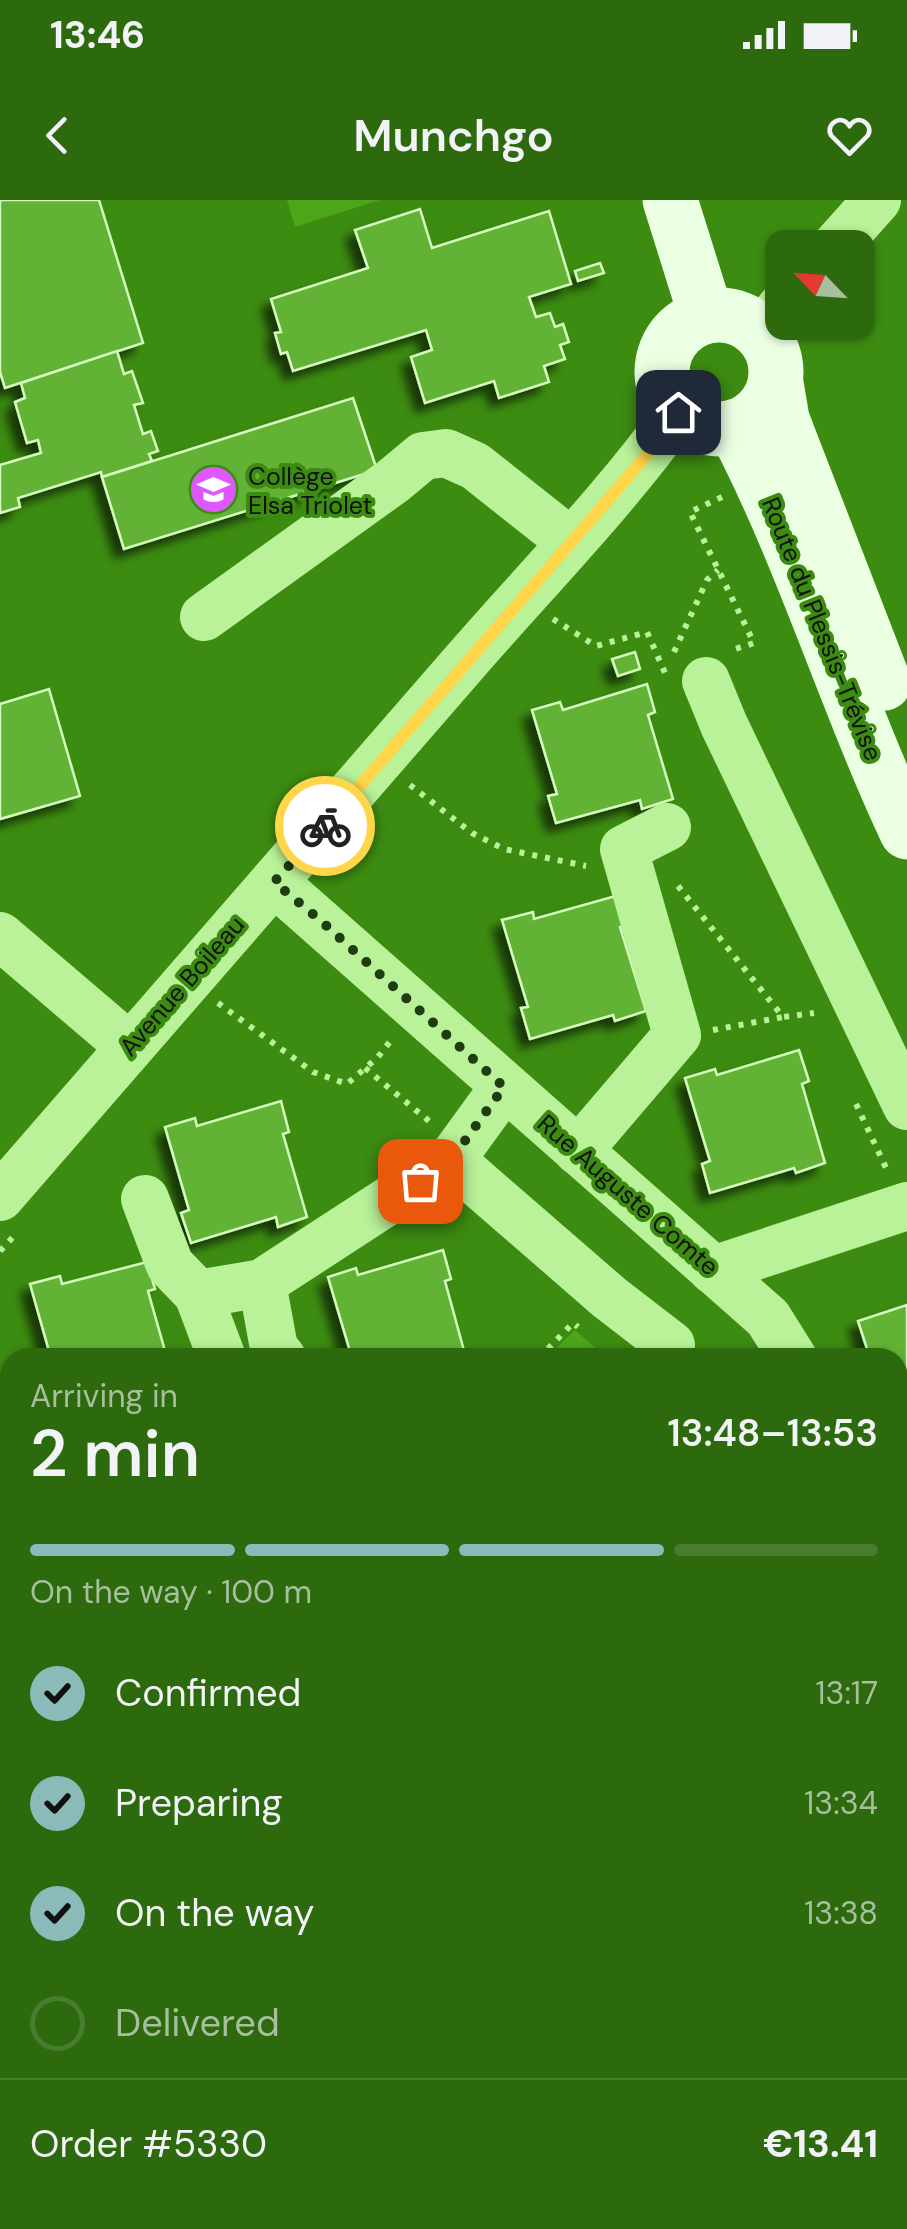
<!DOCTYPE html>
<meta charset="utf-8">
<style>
body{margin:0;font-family:"DM Sans",sans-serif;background:#39711b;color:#f1f3f6;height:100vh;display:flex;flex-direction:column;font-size:38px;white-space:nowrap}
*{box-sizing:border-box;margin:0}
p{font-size:32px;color:#a7bf9d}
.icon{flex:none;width:55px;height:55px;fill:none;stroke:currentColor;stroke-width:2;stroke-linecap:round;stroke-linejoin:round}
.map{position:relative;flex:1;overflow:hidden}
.details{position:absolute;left:0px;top:1148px;width:908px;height:882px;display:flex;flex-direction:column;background:#2d690d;border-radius:30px 30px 0 0;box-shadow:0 2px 8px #0004}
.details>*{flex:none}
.needle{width:65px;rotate:295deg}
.buttons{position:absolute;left:765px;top:30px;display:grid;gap:20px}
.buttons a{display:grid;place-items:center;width:110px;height:110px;border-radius:20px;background:#2d690d;box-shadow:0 2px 8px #0004;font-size:50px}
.pin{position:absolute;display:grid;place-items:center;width:85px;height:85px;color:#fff;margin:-42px;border-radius:20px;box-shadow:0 5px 15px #0006}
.courier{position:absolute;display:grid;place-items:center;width:100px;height:100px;margin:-50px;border:8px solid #ffd54a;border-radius:50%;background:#fff;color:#222;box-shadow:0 2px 12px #0007}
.headline em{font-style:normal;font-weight:600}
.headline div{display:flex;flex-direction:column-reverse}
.headline{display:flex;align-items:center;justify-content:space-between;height:170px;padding:0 30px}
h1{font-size:65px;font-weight:600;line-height:75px}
.bar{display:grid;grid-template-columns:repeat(4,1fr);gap:15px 10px;align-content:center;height:120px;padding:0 30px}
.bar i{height:12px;border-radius:8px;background:#487c2e}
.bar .current{background:#8bbbb9}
.bar p{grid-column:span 4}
.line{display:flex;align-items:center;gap:25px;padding:0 30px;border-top:2px solid #487c2e}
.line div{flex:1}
ol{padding:0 30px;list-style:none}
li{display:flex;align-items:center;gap:30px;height:110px}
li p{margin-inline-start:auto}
li .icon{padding:10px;border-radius:50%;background:#8bbbb9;color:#111;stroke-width:4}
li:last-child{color:#a7bf9d}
li i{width:55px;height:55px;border:5px solid #487c2e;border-radius:50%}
.status{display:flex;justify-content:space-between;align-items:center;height:70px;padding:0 50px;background:#2d690d;direction:ltr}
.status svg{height:28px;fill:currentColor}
header{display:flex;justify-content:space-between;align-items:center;height:130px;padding:0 30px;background:#2d690d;font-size:45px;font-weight:600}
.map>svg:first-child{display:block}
.green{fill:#4ca618}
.building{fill:#62b334;stroke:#d6fdbf;stroke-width:2.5;filter:url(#shadow)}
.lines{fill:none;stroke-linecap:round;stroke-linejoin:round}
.path{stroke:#b9f298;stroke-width:6;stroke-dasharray:5 8;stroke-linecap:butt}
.minor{stroke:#b9f298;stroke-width:48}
.major{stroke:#ebffe3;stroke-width:55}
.done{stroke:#203c11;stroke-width:10;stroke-dasharray:0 18}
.route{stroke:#ffd54a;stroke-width:12}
.labels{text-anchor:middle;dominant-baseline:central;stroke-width:8;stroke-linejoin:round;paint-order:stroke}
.poi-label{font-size:25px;fill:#111;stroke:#3c8c11;text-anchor:start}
.street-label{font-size:25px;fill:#111;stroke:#3c8c11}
</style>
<div class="status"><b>13:46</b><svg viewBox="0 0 49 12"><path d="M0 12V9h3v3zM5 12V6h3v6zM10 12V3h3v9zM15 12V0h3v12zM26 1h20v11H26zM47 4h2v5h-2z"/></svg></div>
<header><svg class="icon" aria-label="back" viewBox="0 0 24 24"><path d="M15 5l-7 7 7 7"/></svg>Munchgo<svg class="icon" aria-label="heart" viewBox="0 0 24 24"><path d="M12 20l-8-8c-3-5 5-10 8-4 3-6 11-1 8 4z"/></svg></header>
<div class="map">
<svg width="907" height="2029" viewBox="0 0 907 2029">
<defs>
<filter id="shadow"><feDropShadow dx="-9" dy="9" stdDeviation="5" flood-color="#0009"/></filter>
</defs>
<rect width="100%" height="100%" fill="#3c8c11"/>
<g class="green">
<path d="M 287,0 L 380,0 L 295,27 Z"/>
<path d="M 575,1130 L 606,1157 L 547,1157 Z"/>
</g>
<g class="building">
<path d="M 0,0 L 99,0 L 143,143 L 5,188 L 0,172 Z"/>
<path d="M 420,9 L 432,48 L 549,11 L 571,84 L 529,97 L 536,117 L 550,113 L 555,127 L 563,124 L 569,142 L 560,145 L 565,159 L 544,166 L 549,182 L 499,198 L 494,181 L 425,203 L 411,157 L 432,150 L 426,130 L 293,171 L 287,152 L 281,154 L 275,133 L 281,132 L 271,99 L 368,68 L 355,30 Z"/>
<path d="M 600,63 L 604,73 L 578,81 L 575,71 Z"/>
<path d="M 117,151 L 124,174 L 132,171 L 143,203 L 134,205 L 143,234 L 151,231 L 158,251 L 149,254 L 152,261 L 102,277 L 101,272 L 18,298 L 20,307 L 0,313 L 0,265 L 41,253 L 38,240 L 27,243 L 15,202 L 25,198 L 21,183 Z"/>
<path d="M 353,198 L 377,270 L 124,349 L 102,277 Z"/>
<path d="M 635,452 L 640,469 L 618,476 L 612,459 Z"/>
<path d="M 647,484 L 655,512 L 648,515 L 673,599 L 642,609 L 640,600 L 556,623 L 548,596 L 557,594 L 532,510 L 560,502 L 563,510 Z"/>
<path d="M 49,489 L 80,596 L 0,619 L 0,504 Z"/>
<path d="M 619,695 L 629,724 L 620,727 L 646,811 L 615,821 L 613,815 L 530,839 L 521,808 L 528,807 L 502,720 L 533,712 L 534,719 Z"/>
<path d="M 799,850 L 809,881 L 802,884 L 825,963 L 796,973 L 794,968 L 710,993 L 702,964 L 710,961 L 685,878 L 715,869 L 717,875 Z"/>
<path d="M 281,901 L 289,932 L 283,934 L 307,1017 L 278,1027 L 276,1017 L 191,1043 L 181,1013 L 189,1010 L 165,927 L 195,918 L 197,926 Z"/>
<path d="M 443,1050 L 451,1079 L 445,1081 L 466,1158 L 352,1158 L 328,1077 L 356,1068 L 358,1075 Z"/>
<path d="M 147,1062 L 155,1089 L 148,1091 L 167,1158 L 51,1158 L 30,1084 L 60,1076 L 62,1084 Z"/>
<path d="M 907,1105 L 907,1220 L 898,1223 L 898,1158 L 870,1158 L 858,1121 Z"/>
<path d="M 907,1320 L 907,1405 L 898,1373 L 898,1323 Z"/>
<path d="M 10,1377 L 10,1452 L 0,1418 L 0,1380 Z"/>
<path d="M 0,1574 L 10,1610 L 10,1617 L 0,1620 Z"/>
<path d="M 10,1645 L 10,1686 L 0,1689 L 0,1648 Z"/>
<path d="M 454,2020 L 567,2020 L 568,2027 L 561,2029 L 449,2029 L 448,2024 L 454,2022 Z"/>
<path d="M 772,2020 L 897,2020 L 897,2021 L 888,2025 L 889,2029 L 775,2029 Z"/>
</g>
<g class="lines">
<g class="path">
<path d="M 722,297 L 690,312 L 754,443 L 729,451"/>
<path d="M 553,419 L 596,446 L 647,432 L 665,473"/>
<path d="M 674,452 L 707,380 L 718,370"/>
<path d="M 410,585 L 472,633 L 504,649 L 586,666"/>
<path d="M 678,686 L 783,817 L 814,813"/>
<path d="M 218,803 L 313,872 L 347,884 L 378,857 L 392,839"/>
<path d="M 713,830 L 783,817"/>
<path d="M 365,868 L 429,921"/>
<path d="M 856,904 L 887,970"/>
<path d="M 0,1051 L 13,1037"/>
<path d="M 539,1158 L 573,1123 L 578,1127"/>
<path d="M 10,1274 L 10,1275"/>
<path d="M 0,1343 L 10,1335"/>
<path d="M 0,1506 L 10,1507"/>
<path d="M 898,1805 L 905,1786"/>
<path d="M 397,2020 L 399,2029"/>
</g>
<g class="minor">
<path d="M 834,48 L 877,0"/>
<path d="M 761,132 L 782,106"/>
<path d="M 204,417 L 393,281 L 423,256 L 446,253 L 475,266 L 571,342"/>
<path d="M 706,481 L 724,525 L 907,906"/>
<path d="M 274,682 L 768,1118 L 793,1158"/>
<path d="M 0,736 L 129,846"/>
<path d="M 578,951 L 677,835 L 624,649 L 667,627"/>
<path d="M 451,960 L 610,1098 L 671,1145"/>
<path d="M 0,997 C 151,821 305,647 457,471 C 531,385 611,305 678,212"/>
<path d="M 145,999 L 170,1065 L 198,1094 L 262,1083 L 451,960 L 504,887"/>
<path d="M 713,1070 L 907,1006"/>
<path d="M 262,1083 L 274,1148 L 282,1158"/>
<path d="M 198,1094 L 222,1158"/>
<path d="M 898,1553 L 907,1550"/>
<path d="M 898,1957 L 907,1963"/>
<path d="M 0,2021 L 29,2029"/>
<path d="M 603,2029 L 606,2020"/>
<path d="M 699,2029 L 701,2020"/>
</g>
<g class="major">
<path d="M 670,0 L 706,115"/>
<circle cx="719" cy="172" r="57"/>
<path d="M 776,183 L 782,219 L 788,235 L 884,483"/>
<path d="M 735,228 C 803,357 845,500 907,632"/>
</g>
</g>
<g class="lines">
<path class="done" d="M 325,626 L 274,682 L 320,720 L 504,887 L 451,960 L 420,981"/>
<path class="route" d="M 325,626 L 646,256 L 678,212"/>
</g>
<defs>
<symbol id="school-disc" viewBox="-11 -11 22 22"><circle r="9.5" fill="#dd59ff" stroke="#3c8c11"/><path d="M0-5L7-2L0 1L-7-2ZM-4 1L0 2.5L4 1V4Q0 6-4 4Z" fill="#fff"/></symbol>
</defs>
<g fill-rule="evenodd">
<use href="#school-disc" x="186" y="262" width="55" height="55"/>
</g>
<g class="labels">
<g class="poi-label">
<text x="248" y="276">Collège<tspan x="248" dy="29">Elsa Triolet</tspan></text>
</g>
<g class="street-label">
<text transform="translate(822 429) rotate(68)">Route du Plessis-Trévise</text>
<text transform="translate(182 786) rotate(-49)">Avenue Boileau</text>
<text transform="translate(628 995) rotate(41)">Rue Auguste Comte</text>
</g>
</g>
</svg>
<div class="buttons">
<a><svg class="needle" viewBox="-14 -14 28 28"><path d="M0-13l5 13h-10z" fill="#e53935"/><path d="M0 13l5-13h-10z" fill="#a7bf9d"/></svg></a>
</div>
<div class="pin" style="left:420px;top:981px;background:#ea580c"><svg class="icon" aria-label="bag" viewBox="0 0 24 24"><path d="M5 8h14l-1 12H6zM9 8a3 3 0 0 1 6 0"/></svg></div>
<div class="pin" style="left:678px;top:212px;background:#1f2937"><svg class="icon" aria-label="home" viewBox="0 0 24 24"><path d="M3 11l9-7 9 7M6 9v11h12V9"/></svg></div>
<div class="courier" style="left:325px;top:626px"><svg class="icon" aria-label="bike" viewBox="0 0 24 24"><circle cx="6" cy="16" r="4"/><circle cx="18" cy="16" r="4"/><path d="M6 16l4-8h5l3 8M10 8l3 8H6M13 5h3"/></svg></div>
<section class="details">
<div class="headline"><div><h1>2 min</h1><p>Arriving in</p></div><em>13:48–13:53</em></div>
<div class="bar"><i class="current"></i><i class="current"></i><i class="current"></i><i></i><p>On the way · 100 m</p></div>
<ol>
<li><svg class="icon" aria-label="check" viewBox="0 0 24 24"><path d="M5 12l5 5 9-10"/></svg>Confirmed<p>13:17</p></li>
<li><svg class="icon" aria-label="check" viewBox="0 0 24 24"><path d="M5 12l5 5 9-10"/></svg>Preparing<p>13:34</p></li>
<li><svg class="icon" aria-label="check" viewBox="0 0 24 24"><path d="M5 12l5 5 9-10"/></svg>On the way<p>13:38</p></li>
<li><i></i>Delivered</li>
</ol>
<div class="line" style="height:130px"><div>Order #5330</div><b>€13.41</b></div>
</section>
</div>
